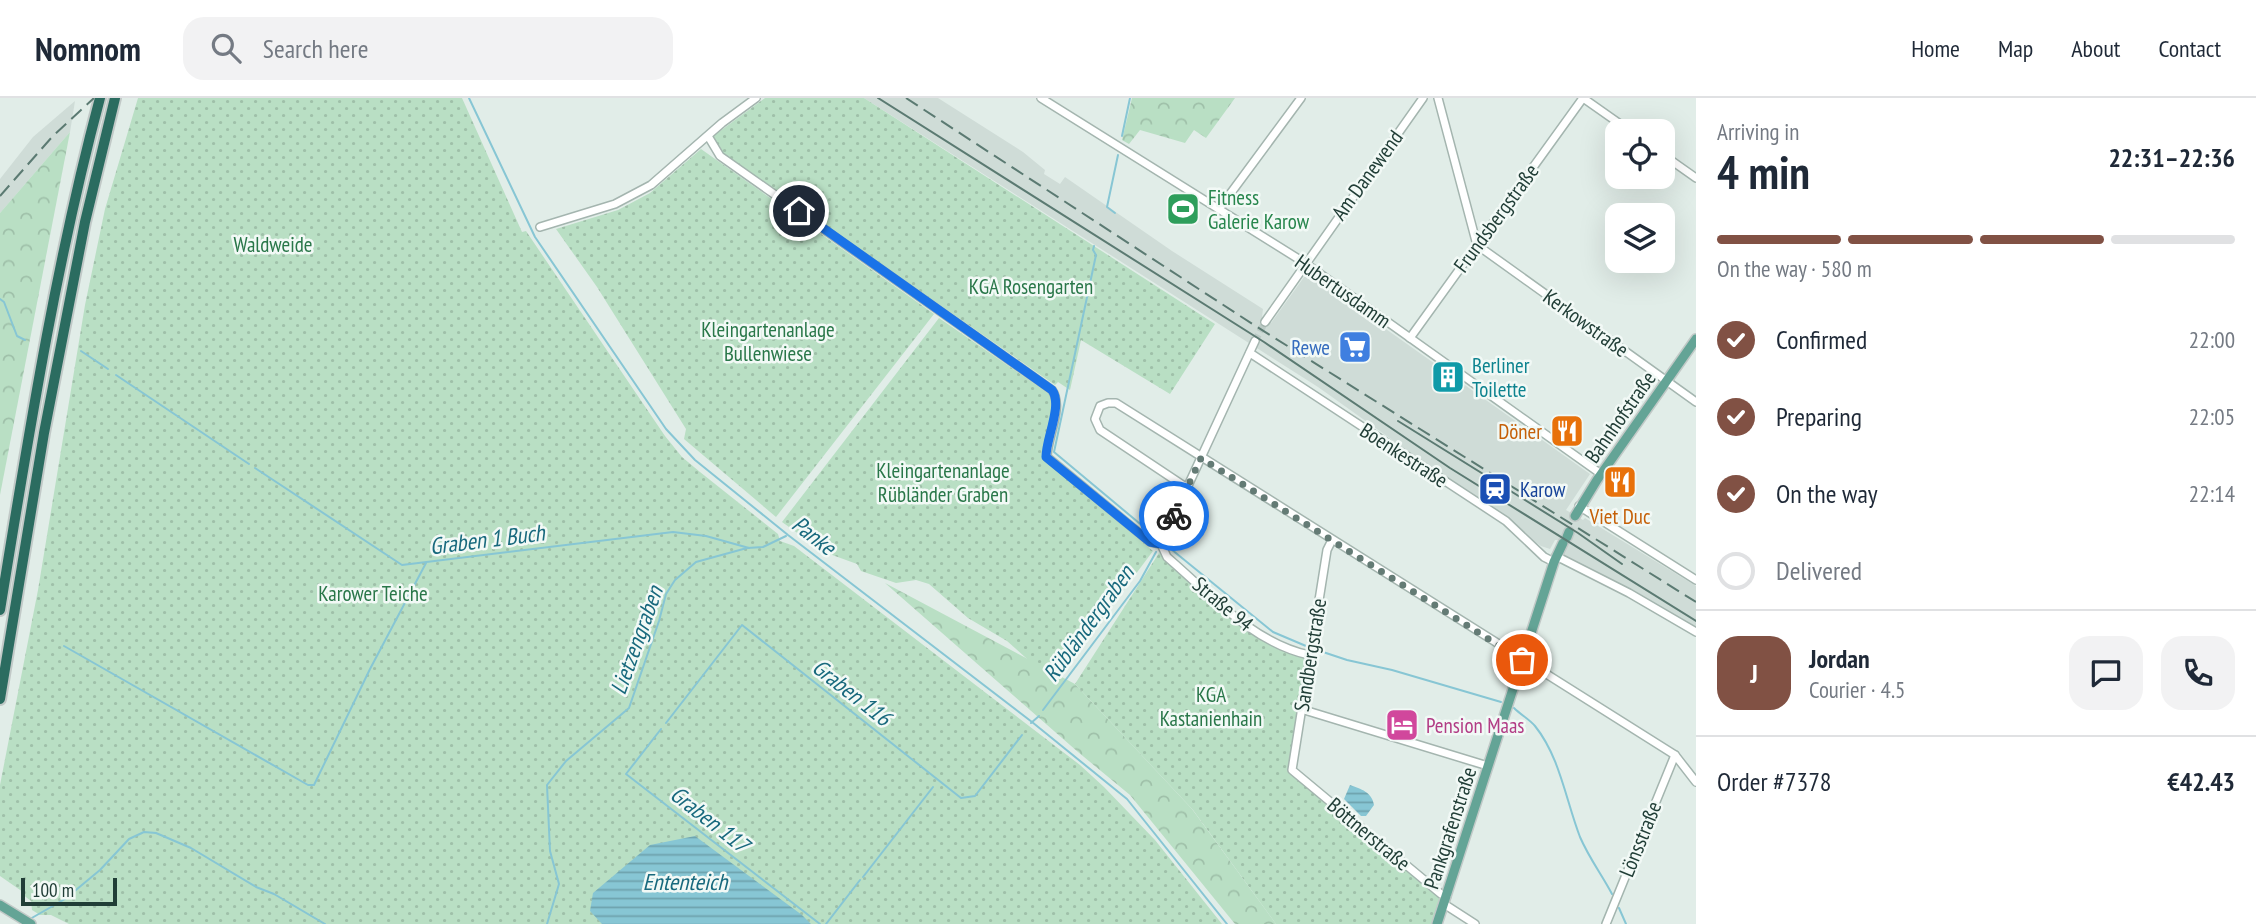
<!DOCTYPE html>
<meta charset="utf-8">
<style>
body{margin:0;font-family:"PT Sans Narrow",sans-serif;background:#f2f2f3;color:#1f2937;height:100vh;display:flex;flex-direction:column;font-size:26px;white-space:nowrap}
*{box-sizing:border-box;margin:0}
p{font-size:23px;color:#747a83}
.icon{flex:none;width:38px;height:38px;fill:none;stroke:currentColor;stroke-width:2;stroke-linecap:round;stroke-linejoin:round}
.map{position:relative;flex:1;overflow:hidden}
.side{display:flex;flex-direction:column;background:#fff;width:560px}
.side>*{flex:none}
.tools{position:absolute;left:1605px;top:21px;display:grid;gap:14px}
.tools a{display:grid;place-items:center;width:70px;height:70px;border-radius:14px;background:#fff;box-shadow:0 7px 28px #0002;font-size:35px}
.scale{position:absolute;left:21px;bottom:18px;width:96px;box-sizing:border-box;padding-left:7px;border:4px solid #213e37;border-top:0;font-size:19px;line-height:24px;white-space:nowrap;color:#213e37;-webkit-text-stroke:5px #f2f9f6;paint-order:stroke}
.pin{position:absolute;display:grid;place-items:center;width:60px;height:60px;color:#fff;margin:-30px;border:4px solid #fff;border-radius:50%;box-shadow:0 2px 7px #0007}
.courier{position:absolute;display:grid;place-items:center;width:70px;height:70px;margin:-35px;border:5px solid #1a73e8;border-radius:50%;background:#fff;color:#222;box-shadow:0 2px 9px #0007}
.overview em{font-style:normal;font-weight:600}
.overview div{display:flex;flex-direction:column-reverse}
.overview{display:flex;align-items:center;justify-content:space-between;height:119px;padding:0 21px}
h1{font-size:46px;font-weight:600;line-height:52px}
.bar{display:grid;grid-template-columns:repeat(4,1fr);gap:10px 7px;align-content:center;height:84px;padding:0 21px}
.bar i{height:9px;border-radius:5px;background:#e0e1e3}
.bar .on{background:#815144}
.bar p{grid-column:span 4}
.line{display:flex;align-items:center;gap:18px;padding:0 21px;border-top:2px solid #e0e1e3}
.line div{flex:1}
.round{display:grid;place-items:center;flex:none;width:74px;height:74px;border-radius:21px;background:#f2f2f3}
ol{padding:0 21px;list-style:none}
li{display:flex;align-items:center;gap:21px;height:77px}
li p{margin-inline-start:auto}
li .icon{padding:7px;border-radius:50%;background:#815144;color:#fff;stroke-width:4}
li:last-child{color:#747a83}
li i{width:38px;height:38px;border:4px solid #e0e1e3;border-radius:50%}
header{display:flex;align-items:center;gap:42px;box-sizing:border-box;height:98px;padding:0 35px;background:#fff;border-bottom:2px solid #e0e1e3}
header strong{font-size:33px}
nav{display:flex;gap:38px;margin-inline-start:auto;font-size:24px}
.search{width:490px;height:63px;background:#f2f2f3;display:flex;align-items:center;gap:18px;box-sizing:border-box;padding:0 24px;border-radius:21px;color:#747a83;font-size:26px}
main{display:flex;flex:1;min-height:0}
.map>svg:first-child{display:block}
.built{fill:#cfdcd7}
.forest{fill:url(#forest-crowns)}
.park{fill:url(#park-dots)}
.water{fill:url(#water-rules)}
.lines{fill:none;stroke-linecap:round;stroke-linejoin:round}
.stream{stroke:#87c6d4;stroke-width:2}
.minor-tunnel{stroke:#bbcac5;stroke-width:7;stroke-dasharray:7 3.5;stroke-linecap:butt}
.minor-casing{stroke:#a4b5af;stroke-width:10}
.major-casing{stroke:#c1c9c7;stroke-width:12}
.highway-casing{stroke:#c1c9c7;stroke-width:14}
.minor{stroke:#fff;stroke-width:7}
.major{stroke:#64a496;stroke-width:9}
.highway{stroke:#2b6c60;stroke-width:10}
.tram{stroke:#5b7a72;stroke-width:2}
.rail{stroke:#5b7a72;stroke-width:2;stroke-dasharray:14 7;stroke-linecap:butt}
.done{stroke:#647b75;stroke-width:7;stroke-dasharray:0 12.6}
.route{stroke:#1a73e8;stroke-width:9}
.labels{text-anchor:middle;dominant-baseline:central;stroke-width:5;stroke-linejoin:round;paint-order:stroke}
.street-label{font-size:21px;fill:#213e37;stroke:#f2f9f6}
.leisure-label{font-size:21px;fill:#27864d;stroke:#f2f9f6;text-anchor:start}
.park-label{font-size:21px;fill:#297749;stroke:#f2f9f6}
.shop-label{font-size:21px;fill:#366cbe;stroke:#f2f9f6;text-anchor:end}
.culture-label{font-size:21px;fill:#0d838f;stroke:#f2f9f6;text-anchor:start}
.food-label{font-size:21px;fill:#c56008;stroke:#f2f9f6;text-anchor:end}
.transit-label{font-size:21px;fill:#164399;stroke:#f2f9f6;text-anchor:start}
.hotel-label{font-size:21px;fill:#b23c85;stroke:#f2f9f6;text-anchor:start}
.water-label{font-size:23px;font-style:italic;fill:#18697d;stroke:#f2f9f6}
</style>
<header>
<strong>Nomnom</strong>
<div class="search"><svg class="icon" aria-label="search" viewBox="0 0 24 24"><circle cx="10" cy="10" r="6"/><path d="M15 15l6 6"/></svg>Search here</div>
<nav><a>Home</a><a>Map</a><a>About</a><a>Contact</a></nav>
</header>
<main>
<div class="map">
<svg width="1696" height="826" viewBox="0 0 1696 826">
<defs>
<pattern id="forest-crowns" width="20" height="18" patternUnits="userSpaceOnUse" patternTransform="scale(1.75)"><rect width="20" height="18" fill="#b9dfc4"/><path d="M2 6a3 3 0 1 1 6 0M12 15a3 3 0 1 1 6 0" fill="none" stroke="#9fc0a9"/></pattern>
<pattern id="park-dots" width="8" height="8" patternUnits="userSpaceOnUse" patternTransform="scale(1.75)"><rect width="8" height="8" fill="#b9dfc4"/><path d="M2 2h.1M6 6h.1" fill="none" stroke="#9fc0a9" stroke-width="1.8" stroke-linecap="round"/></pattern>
<pattern id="water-rules" width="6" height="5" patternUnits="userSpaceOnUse" patternTransform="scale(1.75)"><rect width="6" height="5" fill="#87c6d4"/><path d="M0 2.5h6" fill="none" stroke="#6ea2ad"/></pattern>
</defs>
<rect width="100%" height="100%" fill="#e1ede8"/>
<g class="built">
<path d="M 864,0 L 938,0 L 1023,54 L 1045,72 L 1044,76 L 1060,86 L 1065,79 L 1172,153 L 1263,211 L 1262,219 L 1271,225 L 1307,175 L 1590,376 L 1566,412 L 1583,422 L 1585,420 L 1696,488 L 1696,532 L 1563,458 L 1561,456 L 1566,447 L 1558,442 L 1555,442 L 1550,451 L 1541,448 L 1318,289 Z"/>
<path d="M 75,3 L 70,34 L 0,115 L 0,81 L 33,39 Z"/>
</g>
<g class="forest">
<path d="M 1132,0 L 1235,0 L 1206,40 L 1194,32 L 1185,45 L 1140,32 L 1129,46 L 1122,42 Z"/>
<path d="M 70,34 L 0,397 L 0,115 Z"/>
<path d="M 885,485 L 1075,586 L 1192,711 L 1276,826 L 1235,826 L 1130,697 L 1078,654 Z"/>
</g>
<g class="park">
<path d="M 138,0 L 462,0 L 522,134 L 526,133 L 665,338 L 682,359 L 700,374 L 778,436 L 780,443 L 794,448 L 1080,667 L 1104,689 L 1155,742 L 1222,826 L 69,826 L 51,817 L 40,817 L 32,812 L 31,803 L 22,796 L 23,794 L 0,778 L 0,687 L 38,492 L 85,207 L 105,111 Z"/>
<path d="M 765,0 L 864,0 L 1215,226 L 1170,296 L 1081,242 L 1070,292 L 1058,284 L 1055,287 L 721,55 L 712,39 Z"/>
<path d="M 701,51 L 934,216 L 776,419 L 684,341 L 686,331 L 597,189 L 556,131 L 618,112 L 650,95 Z"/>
<path d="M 939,220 L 1055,300 L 1042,359 L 1153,453 L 1054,585 L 1007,543 L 968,520 L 929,486 L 916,482 L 896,485 L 861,473 L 857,466 L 824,454 L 782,424 Z"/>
<path d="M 1159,455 L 1245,530 L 1306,560 L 1288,673 L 1442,802 L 1434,826 L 1276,826 L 1193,712 L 1075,586 Z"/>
</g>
<g class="water">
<path d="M 1350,687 C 1361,691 1372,694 1374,707 L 1366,718 L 1361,718 L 1344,701 Z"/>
<path d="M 695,738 L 802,817 L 811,826 L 602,826 L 590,813 L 593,795 L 650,747 Z"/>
</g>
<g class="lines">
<g class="stream">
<path d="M 469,0 L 535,139 L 666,331 L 695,362 L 788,437 L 1032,624 L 1127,701 L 1227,826"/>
<path d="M 1122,38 L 1130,0"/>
<path d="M 1115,115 L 1107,109 L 1118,57"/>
<path d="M 1094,148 L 1093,152 L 1096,157 L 1054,354 L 1157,440"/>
<path d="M 0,201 L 4,204 L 17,238 L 25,242"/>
<path d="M 81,253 L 108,271"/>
<path d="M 116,277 L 249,366"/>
<path d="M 255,370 L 402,467 L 673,434 L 706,438 L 749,450"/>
<path d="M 1166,447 L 1273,534 L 1306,548"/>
<path d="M 64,548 L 308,687 L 314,687 L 370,571 L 426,465"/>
<path d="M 1314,551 L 1347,562 L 1392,572 L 1501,604"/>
<path d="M 1514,610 C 1521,617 1529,621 1535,628 C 1560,659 1566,703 1580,739 C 1589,760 1602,777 1612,796"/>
<path d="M 1043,612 L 1140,483 L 1156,454"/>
<path d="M 666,625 L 742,527 L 961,700 L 975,698 L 1022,637"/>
<path d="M 1031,625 L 1039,618"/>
<path d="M 661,631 L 626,676 L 820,826"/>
<path d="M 863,779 L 933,689"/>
<path d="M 1619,810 L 1626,826"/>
<path d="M 30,821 L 65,801 L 100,772 L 129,741 L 144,734 L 156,735 L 191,750 L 256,789 L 274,796 L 325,826"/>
<path d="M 547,826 L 559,786 L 550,753 L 547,687 L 566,663 L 629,610 L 659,523 L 666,496 L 675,482 L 696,464 L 747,450 L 763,449 L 786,438"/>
<path d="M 826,826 L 860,782"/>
</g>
<path class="minor-tunnel" d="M 1255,243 L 1265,224"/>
<defs>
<g id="minor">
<path d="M 1041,0 L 1305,165 L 1601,376"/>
<path d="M 1438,0 L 1477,147"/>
<path d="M 1583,0 L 1630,33"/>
<path d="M 708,38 L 720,58 L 1052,292 C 1064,309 1047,339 1047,359 L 1150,444 L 1161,446"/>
<path d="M 1662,56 L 1696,80"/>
<path d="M 1219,111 L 1301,0"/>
<path d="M 540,129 L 615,106 L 651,87 L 722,25 L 756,0"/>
<path d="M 1477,147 L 1696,304"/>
<path d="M 1265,224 L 1423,0"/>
<path d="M 1410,240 L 1583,0"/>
<path d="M 1250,255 L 1506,423 L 1544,459 L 1554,464"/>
<path d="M 1187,390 L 1100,332 L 1095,321 L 1100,308 L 1108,305 L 1116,305 L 1675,657 L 1696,684"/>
<path d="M 1579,408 L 1696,482"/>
<path d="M 1332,442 L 1327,452 L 1292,672 L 1441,796 L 1447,798"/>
<path d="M 1161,446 L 1255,243"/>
<path d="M 1161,446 L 1167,459 C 1210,496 1253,545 1309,557"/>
<path d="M 1556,458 L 1629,495 L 1696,534"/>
<path d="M 1301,611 L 1488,668"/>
<path d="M 1444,806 L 1475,826"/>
<path d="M 1606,826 L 1675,657"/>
</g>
<g id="major">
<path d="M 1575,418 L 1597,382 L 1696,241"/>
<path d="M 1567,439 L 1569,434"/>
<path d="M 0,807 L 31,826"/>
<path d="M 1437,826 L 1554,464 L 1563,445"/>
</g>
<g id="highway">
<path d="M 0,512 C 28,341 55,168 100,0"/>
<path d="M 0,601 L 44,335 L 85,124 L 115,0"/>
</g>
</defs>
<use href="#minor" class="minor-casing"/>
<use href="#major" class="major-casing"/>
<use href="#highway" class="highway-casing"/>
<use href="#minor" class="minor"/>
<use href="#major" class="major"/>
<use href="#highway" class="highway"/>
<g class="tram">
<path d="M 878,0 L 1264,244 L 1450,370 L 1696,523"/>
<path d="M 1398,323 L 1578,435 L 1622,466"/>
</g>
<g class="rail">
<path d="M 906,0 L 1254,227 L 1696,504"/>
<path d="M 0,98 L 52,39 L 94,0"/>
</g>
</g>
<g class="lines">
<path class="done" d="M 1174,418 L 1201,360 L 1522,562"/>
<path class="route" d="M 799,113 L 1052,292 C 1063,307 1046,340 1046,359 L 1150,444 L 1161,446 L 1174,418"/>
</g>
<defs>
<symbol id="stadium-square" viewBox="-11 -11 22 22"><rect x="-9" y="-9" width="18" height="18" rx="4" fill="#2e9e5b" stroke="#f2f9f6"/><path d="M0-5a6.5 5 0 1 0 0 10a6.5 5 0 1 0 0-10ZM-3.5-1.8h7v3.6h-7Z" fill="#fff"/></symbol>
<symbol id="supermarket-square" viewBox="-11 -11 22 22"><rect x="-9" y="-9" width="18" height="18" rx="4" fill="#3f7fe0" stroke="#f2f9f6"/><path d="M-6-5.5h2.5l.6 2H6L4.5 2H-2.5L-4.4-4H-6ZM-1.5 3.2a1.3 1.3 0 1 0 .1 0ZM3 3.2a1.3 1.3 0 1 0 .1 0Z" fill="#fff"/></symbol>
<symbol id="building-square" viewBox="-11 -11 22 22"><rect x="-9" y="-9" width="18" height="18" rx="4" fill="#0f9aa8" stroke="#f2f9f6"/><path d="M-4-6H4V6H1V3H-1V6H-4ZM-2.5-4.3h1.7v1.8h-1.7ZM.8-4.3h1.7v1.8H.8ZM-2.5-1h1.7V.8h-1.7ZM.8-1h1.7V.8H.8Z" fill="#fff"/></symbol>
<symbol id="restaurant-square" viewBox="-11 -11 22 22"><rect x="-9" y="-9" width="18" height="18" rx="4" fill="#e8710a" stroke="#f2f9f6"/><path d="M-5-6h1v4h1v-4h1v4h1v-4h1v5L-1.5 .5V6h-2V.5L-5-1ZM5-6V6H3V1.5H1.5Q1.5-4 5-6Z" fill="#fff"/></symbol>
<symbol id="station-square" viewBox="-11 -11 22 22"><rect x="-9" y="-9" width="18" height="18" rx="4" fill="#1a4fb4" stroke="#f2f9f6"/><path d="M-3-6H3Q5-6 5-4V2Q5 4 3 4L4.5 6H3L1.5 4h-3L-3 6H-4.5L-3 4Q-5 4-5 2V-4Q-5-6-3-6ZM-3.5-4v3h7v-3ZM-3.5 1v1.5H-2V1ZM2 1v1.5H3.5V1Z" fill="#fff"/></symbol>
<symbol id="hotel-square" viewBox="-11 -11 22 22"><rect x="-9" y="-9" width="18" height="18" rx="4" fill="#d1479c" stroke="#f2f9f6"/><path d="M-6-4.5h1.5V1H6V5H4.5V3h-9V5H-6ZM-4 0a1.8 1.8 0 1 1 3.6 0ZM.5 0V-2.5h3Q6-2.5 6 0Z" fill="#fff"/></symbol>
</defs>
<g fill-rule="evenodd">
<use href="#stadium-square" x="1164" y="92" width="38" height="38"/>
<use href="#supermarket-square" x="1336" y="230" width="38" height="38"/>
<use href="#building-square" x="1429" y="260" width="38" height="38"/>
<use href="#restaurant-square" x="1548" y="314" width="38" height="38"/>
<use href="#restaurant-square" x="1601" y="365" width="38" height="38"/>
<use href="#station-square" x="1476" y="372" width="38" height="38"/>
<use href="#hotel-square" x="1383" y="608" width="38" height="38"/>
</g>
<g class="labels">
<g class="street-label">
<text transform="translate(1367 77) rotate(-54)">Am Danewend</text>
<text transform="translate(1496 120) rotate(-54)">Frundsbergstraße</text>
<text transform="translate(1343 193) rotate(35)">Hubertusdamm</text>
<text transform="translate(1586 225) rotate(36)">Kerkowstraße</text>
<text transform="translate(1620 319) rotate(-55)">Bahnhofstraße</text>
<text transform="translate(1404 357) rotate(33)">Boenkestraße</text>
<text transform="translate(1223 506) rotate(40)">Straße 94</text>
<text transform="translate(1310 557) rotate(-81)">Sandbergstraße</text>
<text transform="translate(1450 730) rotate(-72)">Pankgrafenstraße</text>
<text transform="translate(1369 736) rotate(40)">Böttnerstraße</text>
<text transform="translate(1640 741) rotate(-68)">Lönsstraße</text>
</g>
<g class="leisure-label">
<text x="1208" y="99">Fitness<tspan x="1208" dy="24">Galerie Karow</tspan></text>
</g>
<g class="park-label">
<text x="273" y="146">Waldweide</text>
<text x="1031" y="188">KGA Rosengarten</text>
<text x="768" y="231">Kleingartenanlage<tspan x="768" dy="24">Bullenwiese</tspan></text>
<text x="943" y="372">Kleingartenanlage<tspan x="943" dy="24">Rübländer Graben</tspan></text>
<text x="373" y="495">Karower Teiche</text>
<text x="1211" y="596">KGA<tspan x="1211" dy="24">Kastanienhain</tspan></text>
</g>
<g class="shop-label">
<text x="1330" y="249">Rewe</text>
</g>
<g class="culture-label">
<text x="1472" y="267">Berliner<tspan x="1472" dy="24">Toilette</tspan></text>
</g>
<g class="food-label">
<text x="1542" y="333">Döner</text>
<text x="1620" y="418" text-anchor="middle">Viet Duc</text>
</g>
<g class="transit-label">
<text x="1520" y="391">Karow</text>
</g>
<g class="hotel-label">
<text x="1426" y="627">Pension Maas</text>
</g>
<g class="water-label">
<text transform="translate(814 437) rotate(38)">Panke</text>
<text transform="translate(487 441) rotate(-7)">Graben 1 Buch</text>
<text transform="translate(1088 525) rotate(-54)">Rübländergraben</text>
<text transform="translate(636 542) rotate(-70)">Lietzengraben</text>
<text transform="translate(852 594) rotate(38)">Graben 116</text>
<text transform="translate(710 721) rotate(38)">Graben 117</text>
<text x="685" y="783">Ententeich</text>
</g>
</g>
</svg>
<div class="tools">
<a><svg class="icon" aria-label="locate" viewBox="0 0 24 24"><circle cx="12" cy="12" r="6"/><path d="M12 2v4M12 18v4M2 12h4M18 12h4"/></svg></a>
<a><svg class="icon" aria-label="layers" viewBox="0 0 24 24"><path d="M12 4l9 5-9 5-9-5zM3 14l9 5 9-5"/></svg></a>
</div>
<div class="scale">100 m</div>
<div class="pin" style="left:1522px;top:562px;background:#ea580c"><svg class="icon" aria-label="bag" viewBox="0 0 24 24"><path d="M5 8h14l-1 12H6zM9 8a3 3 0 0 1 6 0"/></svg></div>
<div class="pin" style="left:799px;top:113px;background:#1f2937"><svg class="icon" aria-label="home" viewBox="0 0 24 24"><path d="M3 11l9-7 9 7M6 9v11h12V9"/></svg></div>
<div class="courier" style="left:1174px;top:418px"><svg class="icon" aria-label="bike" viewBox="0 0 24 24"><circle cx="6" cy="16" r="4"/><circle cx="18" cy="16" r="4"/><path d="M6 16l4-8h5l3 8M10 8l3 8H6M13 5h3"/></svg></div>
</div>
<section class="side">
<div class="overview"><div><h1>4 min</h1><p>Arriving in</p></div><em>22:31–22:36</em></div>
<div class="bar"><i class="on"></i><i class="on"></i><i class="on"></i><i></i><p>On the way · 580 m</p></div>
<ol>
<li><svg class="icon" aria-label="check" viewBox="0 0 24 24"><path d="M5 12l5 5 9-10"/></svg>Confirmed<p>22:00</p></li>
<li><svg class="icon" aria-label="check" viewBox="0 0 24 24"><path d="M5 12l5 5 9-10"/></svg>Preparing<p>22:05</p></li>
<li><svg class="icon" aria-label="check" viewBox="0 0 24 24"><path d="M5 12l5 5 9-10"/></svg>On the way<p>22:14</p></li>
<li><i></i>Delivered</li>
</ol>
<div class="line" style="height:126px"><b class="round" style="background:#815144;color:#fff">J</b><div><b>Jordan</b><p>Courier · 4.5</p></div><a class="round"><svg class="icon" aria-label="chat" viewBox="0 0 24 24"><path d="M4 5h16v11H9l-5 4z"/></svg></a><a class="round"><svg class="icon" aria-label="phone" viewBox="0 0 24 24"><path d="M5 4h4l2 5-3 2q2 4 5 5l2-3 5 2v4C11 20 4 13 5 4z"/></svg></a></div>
<div class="line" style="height:91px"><div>Order #7378</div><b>€42.43</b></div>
</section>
</main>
